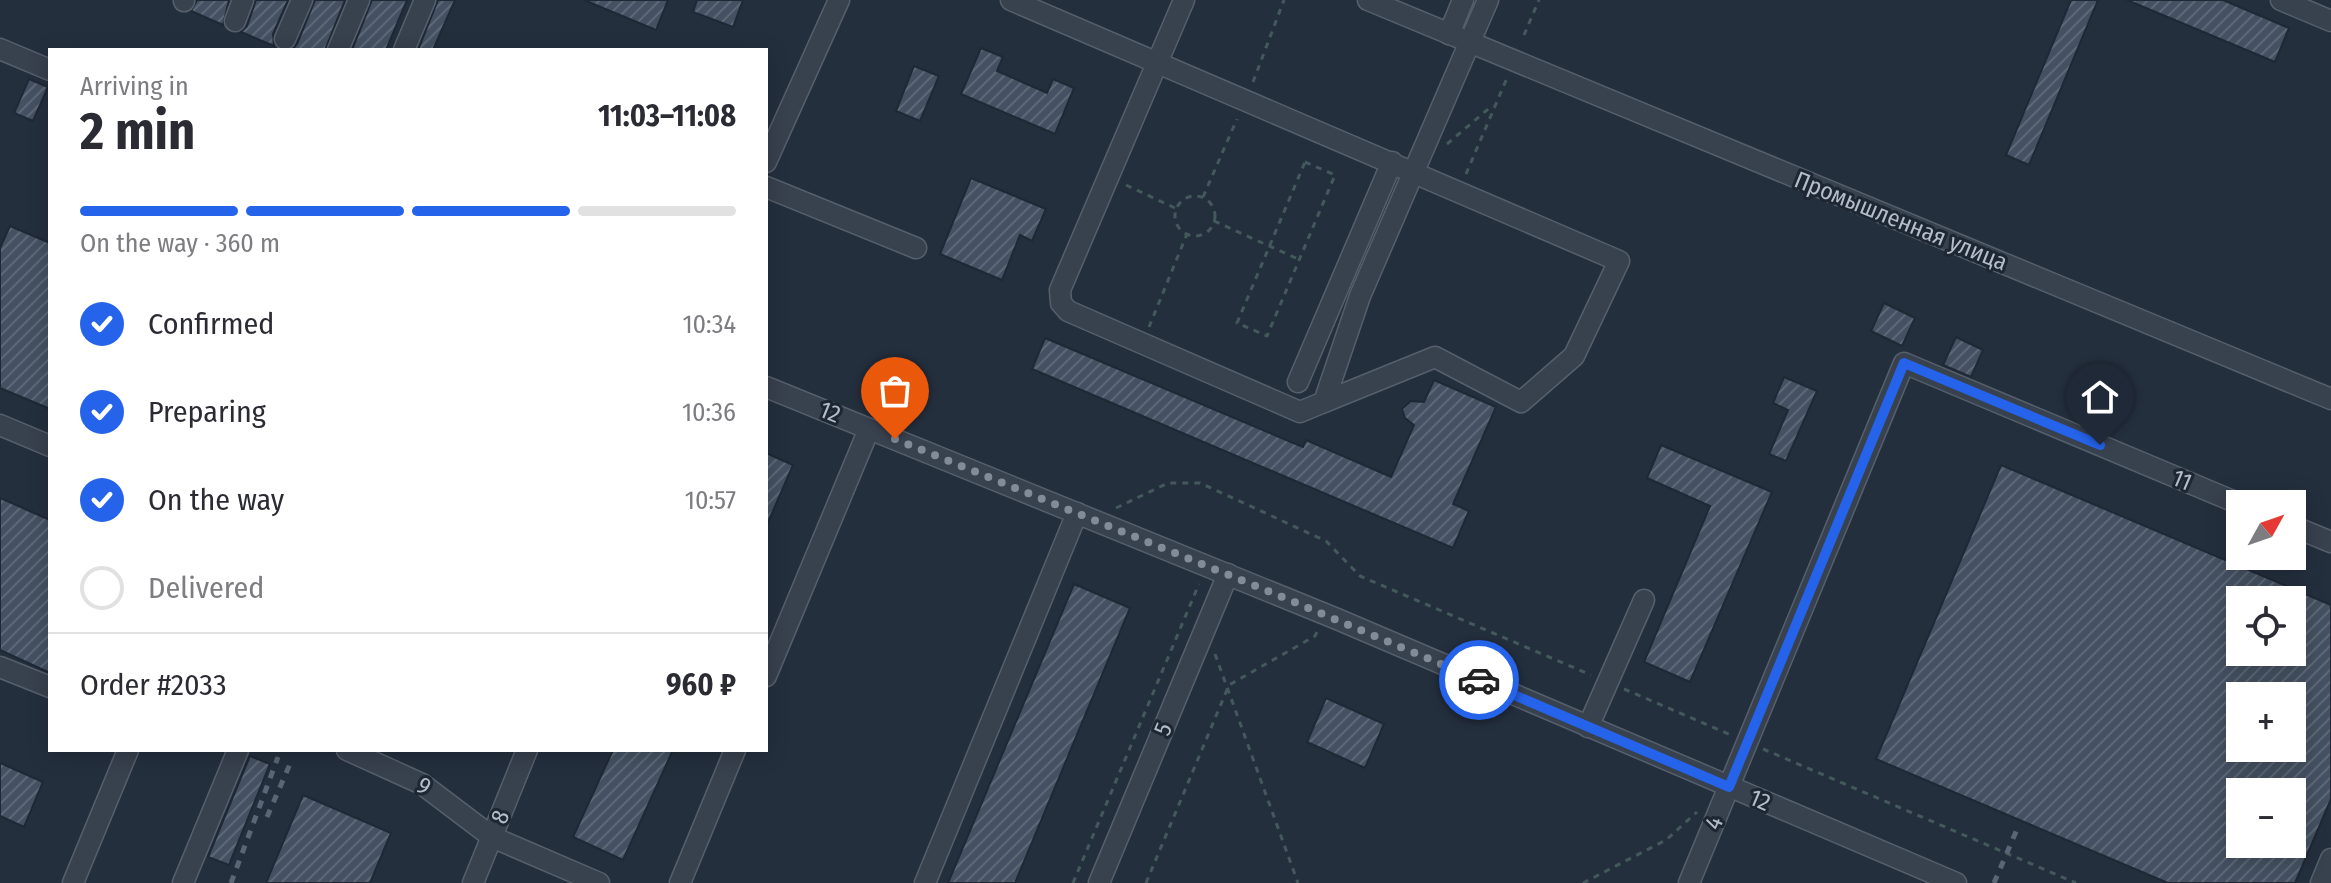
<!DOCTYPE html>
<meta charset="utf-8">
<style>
body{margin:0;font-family:"Fira Sans Condensed",sans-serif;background:#f7f7f7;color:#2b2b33;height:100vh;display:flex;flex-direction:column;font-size:30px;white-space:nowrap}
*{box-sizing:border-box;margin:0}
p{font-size:26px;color:#7c7c81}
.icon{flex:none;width:44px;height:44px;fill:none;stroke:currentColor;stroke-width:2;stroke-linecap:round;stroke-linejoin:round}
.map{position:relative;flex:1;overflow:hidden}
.details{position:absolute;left:48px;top:48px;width:720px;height:704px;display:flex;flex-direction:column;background:#fff;border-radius:0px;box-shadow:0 4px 20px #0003}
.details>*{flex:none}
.needle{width:52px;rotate:50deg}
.fabs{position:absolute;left:2226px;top:490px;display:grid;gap:16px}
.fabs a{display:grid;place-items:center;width:80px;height:80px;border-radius:0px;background:#fff;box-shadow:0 4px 20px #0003;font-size:40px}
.pin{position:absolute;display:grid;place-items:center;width:68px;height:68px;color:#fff;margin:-82px -34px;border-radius:50% 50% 50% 0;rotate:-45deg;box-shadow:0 0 8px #0007}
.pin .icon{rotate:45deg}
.courier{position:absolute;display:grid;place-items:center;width:80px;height:80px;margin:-40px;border:6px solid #2563eb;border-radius:50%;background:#fff;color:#222;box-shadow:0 2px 10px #0007}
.overview em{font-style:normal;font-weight:700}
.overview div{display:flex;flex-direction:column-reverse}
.overview{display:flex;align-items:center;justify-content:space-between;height:136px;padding:0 32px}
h1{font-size:52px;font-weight:700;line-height:60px}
.bar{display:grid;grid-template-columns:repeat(4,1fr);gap:12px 8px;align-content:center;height:96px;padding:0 32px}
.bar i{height:10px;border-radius:6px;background:#e1e1e2}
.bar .on{background:#2563eb}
.bar p{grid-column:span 4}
.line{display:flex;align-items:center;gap:20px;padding:0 32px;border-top:2px solid #e1e1e2}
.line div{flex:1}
ol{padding:0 32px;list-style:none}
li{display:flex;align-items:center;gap:24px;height:88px}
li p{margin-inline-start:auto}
li .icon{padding:8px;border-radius:50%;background:#2563eb;color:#fff;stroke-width:4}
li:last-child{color:#7c7c81}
li i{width:44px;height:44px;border:4px solid #e1e1e2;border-radius:50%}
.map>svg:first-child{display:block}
.building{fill:url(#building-hatch);stroke:#1f2835;stroke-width:2;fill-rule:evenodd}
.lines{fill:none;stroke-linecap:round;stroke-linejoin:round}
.minor-casing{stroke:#565f6c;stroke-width:23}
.path{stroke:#44595c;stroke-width:3;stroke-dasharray:6 6;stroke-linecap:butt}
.minor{stroke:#38414e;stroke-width:20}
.rail{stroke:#5a6575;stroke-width:5;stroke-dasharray:8 8;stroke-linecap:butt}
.done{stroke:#828b98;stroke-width:8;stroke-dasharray:0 14.4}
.route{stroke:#2563eb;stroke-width:10}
.labels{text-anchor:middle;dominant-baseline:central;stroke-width:6;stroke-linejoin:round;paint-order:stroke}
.street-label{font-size:24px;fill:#b4bcc9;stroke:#1d2633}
</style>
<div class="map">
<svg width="2331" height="883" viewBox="0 0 2331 883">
<defs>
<pattern id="building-hatch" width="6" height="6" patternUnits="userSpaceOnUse" patternTransform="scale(2)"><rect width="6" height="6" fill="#455162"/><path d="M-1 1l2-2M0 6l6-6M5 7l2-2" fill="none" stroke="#5d6877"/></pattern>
</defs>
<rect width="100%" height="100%" fill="#242f3e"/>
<g class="building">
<path d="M 197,0 L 229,0 L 223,25 L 191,11 Z"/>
<path d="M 256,0 L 288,0 L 273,34 L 274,46 L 241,32 L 247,26 Z"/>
<path d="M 315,0 L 345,0 L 325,50 L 292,50 L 297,44 Z"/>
<path d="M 372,0 L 407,0 L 386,50 L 352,50 Z"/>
<path d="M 438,0 L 455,0 L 433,50 L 418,50 Z"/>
<path d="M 584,0 L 668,0 L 656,30 Z"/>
<path d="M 697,0 L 743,0 L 733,27 L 693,12 Z"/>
<path d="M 2071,0 L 2098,0 L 2029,165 L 2006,155 Z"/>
<path d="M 2127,0 L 2223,0 L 2289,28 L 2275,62 Z"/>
<path d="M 981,48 L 1003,57 L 997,71 L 1047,93 L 1053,79 L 1074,88 L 1055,134 L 961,94 Z"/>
<path d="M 914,66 L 939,76 L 920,121 L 896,111 Z"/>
<path d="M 29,79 L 48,87 L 33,121 L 14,113 Z"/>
<path d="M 971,178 L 1046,209 L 1032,241 L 1020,235 L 1002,280 L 940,254 Z"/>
<path d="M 10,226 L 50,243 L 50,409 L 0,388 L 0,248 Z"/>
<path d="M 1884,303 L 1915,318 L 1902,346 L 1871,331 Z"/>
<path d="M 1956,337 L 1983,350 L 1971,377 L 1943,365 Z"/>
<path d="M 1045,338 L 1291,442 L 1303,447 L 1306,440 L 1391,477 L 1414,425 L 1405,418 L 1402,409 L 1411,401 L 1424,402 L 1434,380 L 1496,407 L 1453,504 L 1469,511 L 1453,548 L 1032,369 Z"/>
<path d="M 1784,377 L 1817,391 L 1786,461 L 1769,454 L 1788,410 L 1773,403 Z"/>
<path d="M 1661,445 L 1772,492 L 1690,682 L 1644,662 L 1710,506 L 1647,478 Z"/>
<path d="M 766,453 L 793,465 L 766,527 Z"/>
<path d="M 2001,465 L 2331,605 L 2331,799 L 2295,883 L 2168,883 L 1876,759 ZM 2240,600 L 2292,600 L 2292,652 L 2240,652 ZM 2240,696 L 2292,696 L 2292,748 L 2240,748 ZM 2240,792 L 2292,792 L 2292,844 L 2240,844 Z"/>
<path d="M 0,498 L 50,520 L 50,673 L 0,650 Z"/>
<path d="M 1074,584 L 1130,608 L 1015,883 L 948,883 Z"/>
<path d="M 1326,698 L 1384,724 L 1365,768 L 1307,742 Z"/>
<path d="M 613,750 L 673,750 L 623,860 L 573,837 Z"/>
<path d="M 250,756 L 270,764 L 229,865 L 208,857 Z"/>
<path d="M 0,763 L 43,782 L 24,827 L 0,816 Z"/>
<path d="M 303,795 L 391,833 L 370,883 L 266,883 Z"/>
</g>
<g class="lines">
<defs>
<g id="minor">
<path d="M 1011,0 L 1619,261 L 1574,356 L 1521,402 L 1435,357 L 1324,402"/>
<path d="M 1184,0 L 1060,290 L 1061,303 L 1068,311 L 1300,412 L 1324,402 L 1360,296 L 1488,0"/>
<path d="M 1368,0 L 2331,399"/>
<path d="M 2281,0 L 2331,21"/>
<path d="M 184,1 L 184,0"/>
<path d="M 235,21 L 243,0"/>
<path d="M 1449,34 L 1463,0"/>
<path d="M 285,39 L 302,0"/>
<path d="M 0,49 L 50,70"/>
<path d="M 338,50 L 359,0"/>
<path d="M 404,50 L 425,0"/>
<path d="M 766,162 L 839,0"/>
<path d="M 766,187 L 916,248"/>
<path d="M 1298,382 L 1392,162"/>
<path d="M 766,387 L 1337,619 L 1956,883"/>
<path d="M 0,425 L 50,446"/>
<path d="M 2292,526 L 2331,542"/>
<path d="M 0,667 L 50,687"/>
<path d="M 766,676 L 869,429"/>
<path d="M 1588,727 L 1644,600"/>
<path d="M 347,750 L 422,784 L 492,837 L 599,883"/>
<path d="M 73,883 L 128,750"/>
<path d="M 183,883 L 238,750"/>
<path d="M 473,883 L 527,750"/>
<path d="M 680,883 L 735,750"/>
<path d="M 925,883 L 1077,513"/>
<path d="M 1099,883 L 1228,574"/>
<path d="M 1689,883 L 1904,363 L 2240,504"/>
<path d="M 2321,883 L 2331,859"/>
</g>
</defs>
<use href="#minor" class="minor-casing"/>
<g class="path">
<path d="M 1524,35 L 1539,0"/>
<path d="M 1253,82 L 1284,0"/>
<path d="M 1447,144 L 1493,105"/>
<path d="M 1305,162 L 1335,175 L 1267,336 L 1237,323 Z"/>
<path d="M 1466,174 L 1507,78"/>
<path d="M 1126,185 L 1177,209"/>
<circle cx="1195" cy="216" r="20"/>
<path d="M 1203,197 L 1237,119"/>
<path d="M 1214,221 L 1298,259"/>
<path d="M 1149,327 L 1187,234"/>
<path d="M 1116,508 L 1168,483 L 1200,483 L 1326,541 L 1360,576 L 1591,675"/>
<path d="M 1215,654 L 1298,883"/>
<path d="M 1624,689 L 1731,735"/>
<path d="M 1763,749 L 2076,883"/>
<path d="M 1073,883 L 1199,584"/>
<path d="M 1146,883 L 1229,685 L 1315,636 L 1318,630"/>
<path d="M 1583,883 L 1666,840 L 1697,812"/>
</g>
<use href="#minor" class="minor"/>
<g class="rail">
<path d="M 267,817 L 290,764"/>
<path d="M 231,883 L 278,757"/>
<path d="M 1994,883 L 2018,827"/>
</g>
</g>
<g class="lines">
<path class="done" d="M 895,439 L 1268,591 L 1479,680"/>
<path class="route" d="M 1479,680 L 1729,787 L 1904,363 L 2100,445"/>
</g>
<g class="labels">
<g class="street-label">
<text transform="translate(1901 221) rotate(22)">Промышленная улица</text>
<text transform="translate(830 412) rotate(22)">12</text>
<text transform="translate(2182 480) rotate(23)">11</text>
<text transform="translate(1163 729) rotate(-67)">5</text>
<text transform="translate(424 786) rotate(29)">9</text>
<text transform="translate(1760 800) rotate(23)">12</text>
<text transform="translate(500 817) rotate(-68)">8</text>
<text transform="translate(1714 823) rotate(-67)">4</text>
</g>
</g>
</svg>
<div class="fabs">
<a><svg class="needle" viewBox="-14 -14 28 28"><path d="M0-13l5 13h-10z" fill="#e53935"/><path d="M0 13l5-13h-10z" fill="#7c7c81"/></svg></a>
<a><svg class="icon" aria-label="locate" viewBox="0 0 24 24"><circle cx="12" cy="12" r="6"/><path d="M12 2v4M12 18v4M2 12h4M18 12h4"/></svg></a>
<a>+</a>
<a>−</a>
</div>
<div class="pin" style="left:895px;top:439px;background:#ea580c"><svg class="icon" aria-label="bag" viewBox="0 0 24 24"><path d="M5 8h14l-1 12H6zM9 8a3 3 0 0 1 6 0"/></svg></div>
<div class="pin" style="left:2100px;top:445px;background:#1f2937"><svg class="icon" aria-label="home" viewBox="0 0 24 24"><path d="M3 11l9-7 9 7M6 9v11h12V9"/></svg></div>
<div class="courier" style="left:1479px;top:680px"><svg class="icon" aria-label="car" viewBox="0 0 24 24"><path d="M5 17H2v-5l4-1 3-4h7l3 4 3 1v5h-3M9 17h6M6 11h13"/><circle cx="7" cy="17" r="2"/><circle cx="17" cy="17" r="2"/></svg></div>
<section class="details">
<div class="overview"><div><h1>2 min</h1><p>Arriving in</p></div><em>11:03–11:08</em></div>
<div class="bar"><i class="on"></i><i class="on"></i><i class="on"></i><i></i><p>On the way · 360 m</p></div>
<ol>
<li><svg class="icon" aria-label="check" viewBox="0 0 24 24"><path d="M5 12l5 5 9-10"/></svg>Confirmed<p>10:34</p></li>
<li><svg class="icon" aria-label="check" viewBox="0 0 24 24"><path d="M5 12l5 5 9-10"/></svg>Preparing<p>10:36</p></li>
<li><svg class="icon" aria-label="check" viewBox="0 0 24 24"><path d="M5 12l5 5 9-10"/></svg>On the way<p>10:57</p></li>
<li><i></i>Delivered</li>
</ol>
<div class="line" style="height:104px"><div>Order #2033</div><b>960 ₽</b></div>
</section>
</div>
